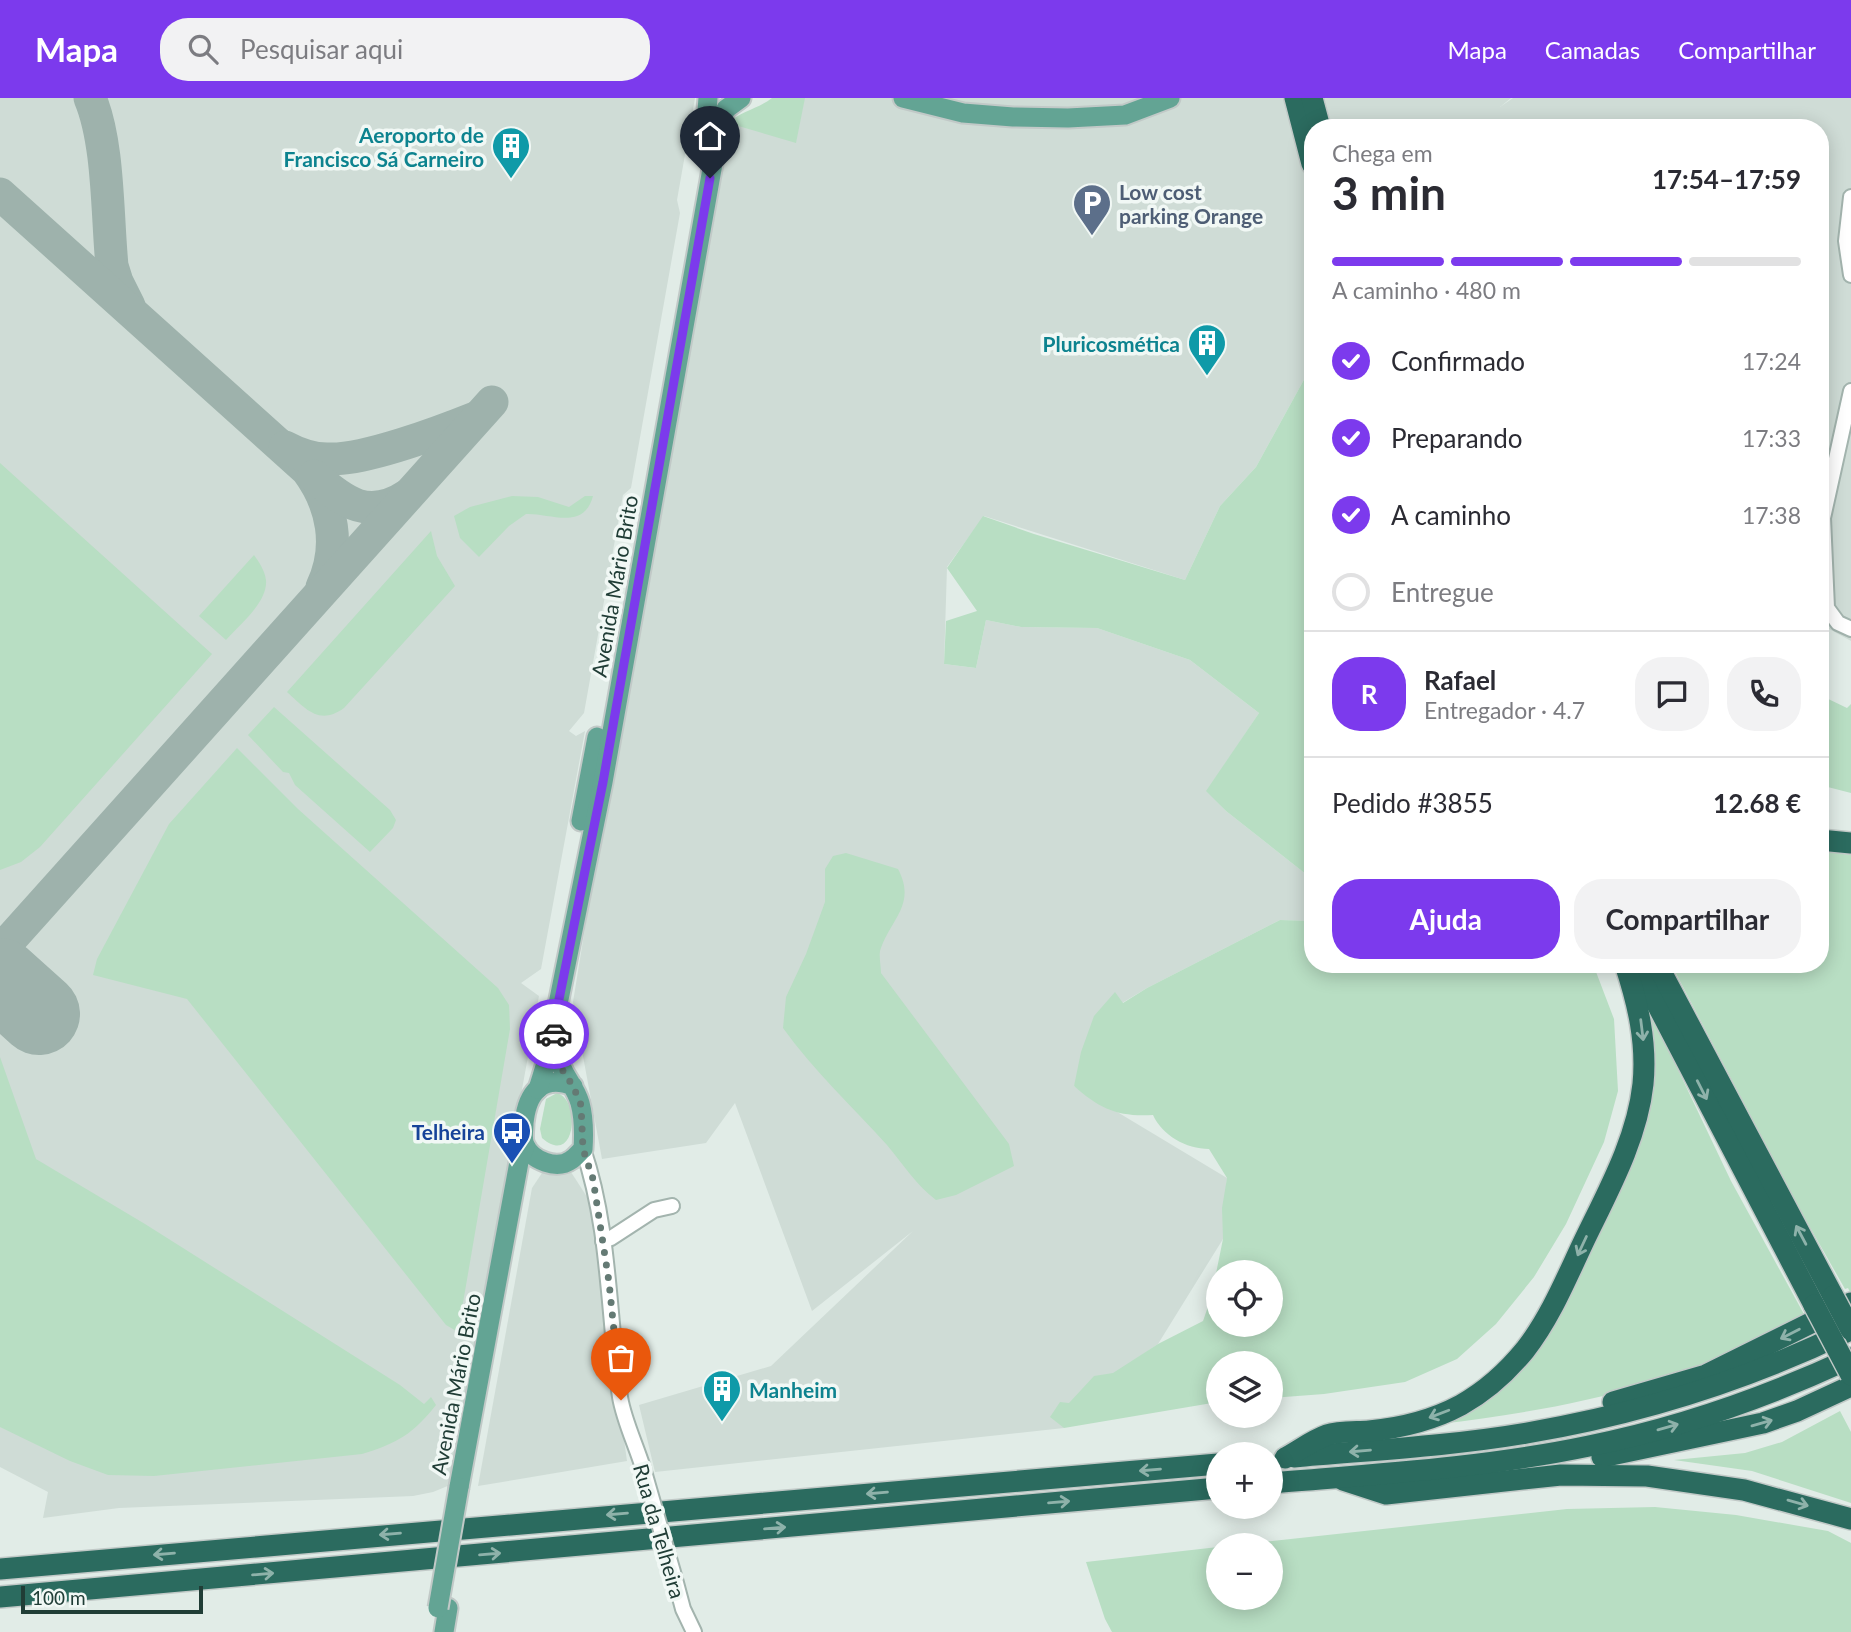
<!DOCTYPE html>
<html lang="pt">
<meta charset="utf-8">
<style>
body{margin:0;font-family:Lato,sans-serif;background:#f2f2f3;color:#2b2b33;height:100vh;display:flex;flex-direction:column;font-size:26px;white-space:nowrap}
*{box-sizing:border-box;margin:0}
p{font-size:23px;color:#7c7c81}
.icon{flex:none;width:38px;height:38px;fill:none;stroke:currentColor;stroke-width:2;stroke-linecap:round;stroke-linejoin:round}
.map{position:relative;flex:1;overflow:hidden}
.side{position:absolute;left:1304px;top:21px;width:525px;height:854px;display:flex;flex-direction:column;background:#fff;border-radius:28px;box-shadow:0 4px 18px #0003}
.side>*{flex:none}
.tools{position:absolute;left:1206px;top:1162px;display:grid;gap:14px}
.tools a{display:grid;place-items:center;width:77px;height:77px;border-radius:50%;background:#fff;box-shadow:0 4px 18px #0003;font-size:35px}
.scale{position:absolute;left:21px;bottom:18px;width:182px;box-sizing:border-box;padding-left:7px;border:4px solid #203d36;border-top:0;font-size:19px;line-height:24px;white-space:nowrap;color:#203d36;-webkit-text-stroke:5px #f1f8f5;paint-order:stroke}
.pin{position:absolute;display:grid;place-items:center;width:60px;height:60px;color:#fff;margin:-72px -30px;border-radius:50% 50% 50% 0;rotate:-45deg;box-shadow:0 0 7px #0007}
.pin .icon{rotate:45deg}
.courier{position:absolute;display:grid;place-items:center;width:70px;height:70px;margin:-35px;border:5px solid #7c3aed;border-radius:50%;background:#fff;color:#222;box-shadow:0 2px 9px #0007}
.overview em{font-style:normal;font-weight:700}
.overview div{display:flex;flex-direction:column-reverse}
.overview{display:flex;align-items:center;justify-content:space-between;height:119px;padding:0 28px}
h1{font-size:46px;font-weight:700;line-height:52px}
.bar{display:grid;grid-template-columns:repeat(4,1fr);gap:10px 7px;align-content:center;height:84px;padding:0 28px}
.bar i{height:9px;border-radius:5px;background:#e1e1e2}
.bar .selected{background:#7c3aed}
.bar p{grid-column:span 4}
.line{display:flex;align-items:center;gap:18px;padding:0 28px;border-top:2px solid #e1e1e2}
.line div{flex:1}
.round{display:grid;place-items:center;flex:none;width:74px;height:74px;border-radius:28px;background:#f2f2f3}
ol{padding:0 28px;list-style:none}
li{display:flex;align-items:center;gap:21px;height:77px}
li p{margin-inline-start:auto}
li .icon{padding:7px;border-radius:50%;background:#7c3aed;color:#fff;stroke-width:4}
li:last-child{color:#7c7c81}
li i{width:38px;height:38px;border:4px solid #e1e1e2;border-radius:50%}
.button{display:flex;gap:14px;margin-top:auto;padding:14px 28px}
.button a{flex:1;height:80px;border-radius:28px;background:#7c3aed;color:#fff;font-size:28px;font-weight:700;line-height:80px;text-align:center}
.button a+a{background:#f2f2f3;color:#2b2b33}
header{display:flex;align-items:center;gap:42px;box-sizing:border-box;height:98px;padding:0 35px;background:#7c3aed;color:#fff}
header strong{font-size:33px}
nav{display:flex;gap:38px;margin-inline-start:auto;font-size:24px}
.search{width:490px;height:63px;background:#f2f2f3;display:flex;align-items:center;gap:18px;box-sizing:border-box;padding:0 24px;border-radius:28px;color:#7c7c81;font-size:26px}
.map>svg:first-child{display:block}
.built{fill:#cfdcd6}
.green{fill:#b8dec3;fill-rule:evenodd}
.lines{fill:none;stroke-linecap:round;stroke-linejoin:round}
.taxiway{stroke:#9eb2ac;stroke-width:33}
.runway{stroke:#9eb2ac;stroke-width:82}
.minor-casing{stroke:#a3b4ae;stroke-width:18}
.major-casing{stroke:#c1c9c7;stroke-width:23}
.highway-casing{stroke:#c1c9c7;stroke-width:24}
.minor{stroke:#fff;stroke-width:14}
.major{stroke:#63a494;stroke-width:19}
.highway{stroke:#2b6b5f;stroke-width:21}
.minor-bridge-casing{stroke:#a3b4ae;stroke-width:18;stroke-linecap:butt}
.major-bridge-casing{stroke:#c1c9c7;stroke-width:23;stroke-linecap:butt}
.highway-bridge-casing{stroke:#c1c9c7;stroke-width:24;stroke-linecap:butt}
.minor-bridge{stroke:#fff;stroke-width:14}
.major-bridge{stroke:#63a494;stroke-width:19}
.highway-bridge{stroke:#2b6b5f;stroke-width:21}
.oneway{stroke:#8eb2aa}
.done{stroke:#647a74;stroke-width:7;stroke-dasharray:0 12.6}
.route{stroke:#7c3aed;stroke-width:9}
.labels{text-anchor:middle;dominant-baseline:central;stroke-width:7;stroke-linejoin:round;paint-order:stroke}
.culture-label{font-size:21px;font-weight:bold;fill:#0d838f;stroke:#f1f8f5;text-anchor:end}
.service-label{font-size:21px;font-weight:bold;fill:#4e5e75;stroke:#f1f8f5;text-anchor:start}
.street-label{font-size:21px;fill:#203d36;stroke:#f1f8f5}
.transit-label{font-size:21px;font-weight:bold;fill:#164399;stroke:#f1f8f5;text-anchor:end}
</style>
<header>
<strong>Mapa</strong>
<div class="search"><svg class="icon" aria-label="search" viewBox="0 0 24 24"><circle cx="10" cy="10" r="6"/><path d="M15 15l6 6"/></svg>Pesquisar aqui</div>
<nav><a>Mapa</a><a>Camadas</a><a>Compartilhar</a></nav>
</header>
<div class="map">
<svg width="1851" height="1534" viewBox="0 0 1851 1534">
<rect width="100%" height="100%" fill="#e1ece7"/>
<g class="built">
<path d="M 0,0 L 695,0 L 677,102 L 680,115 L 631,390 L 623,397 L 584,615 L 569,633 L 576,638 L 585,633 L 541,871 L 521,885 L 539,898 L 450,1387 L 433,1394 L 413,1398 L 119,1410 L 43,1420 L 48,1394 L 0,1369 Z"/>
<path d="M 802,0 L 1511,0 L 1500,9 L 1513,0 L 1851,0 L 1851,543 L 1820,526 L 1820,30 L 1312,30 L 1312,267 L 1256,369 L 1220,408 L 1185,482 L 984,418 L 947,469 L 944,566 L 976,570 L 986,522 L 1021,529 L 1097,530 L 1190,562 L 1259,615 L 1207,693 L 1226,713 L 1307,777 L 1312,786 L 1312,823 L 1280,822 L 1147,890 L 1122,905 L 1074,988 L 1227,1080 L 1223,1141 L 1158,1246 L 1055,1316 L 1064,1330 L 655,1374 L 639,1307 L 771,1268 L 913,1133 L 812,1213 L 735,1005 L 706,1045 L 602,1061 L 573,904 L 641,484 L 728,25 Z"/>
<path d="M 546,1069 L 569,1071 L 591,1105 L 627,1363 L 478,1388 L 532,1090 Z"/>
</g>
<g class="green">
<path d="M 772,0 L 805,0 L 796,45 L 728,25 C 741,13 758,11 772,0 Z"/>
<path d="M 1312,267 L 1312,786 L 1307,777 L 1226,713 L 1206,693 L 1259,615 L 1190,562 L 1097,530 L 1021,529 L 986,522 L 976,570 L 944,566 L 946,523 L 977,513 L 947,470 L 983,418 L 1034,436 L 1185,482 L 1220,408 L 1256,369 Z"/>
<path d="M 0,365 L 212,556 L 40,749 L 21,764 L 0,772 Z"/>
<path d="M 512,398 L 538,399 L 569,409 L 585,398 L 593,398 C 584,433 550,415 526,416 L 509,428 L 479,459 L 460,440 L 454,418 L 470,409 Z"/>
<path d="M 431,433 L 437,458 L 455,488 L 344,610 C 319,628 306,611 287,594 Z"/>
<path d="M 254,457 C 259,464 265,473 266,482 C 268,504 240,526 226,542 L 199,518 Z"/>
<path d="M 1820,597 L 1847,610 L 1851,606 L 1851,695 L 1820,687 Z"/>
<path d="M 274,609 L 390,712 L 396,722 L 393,730 L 370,754 L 295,687 L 289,675 L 283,674 L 248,637 Z"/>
<path d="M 237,650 L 298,711 L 498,890 L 509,907 L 510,931 L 458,1234 L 446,1227 L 187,901 L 93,877 L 97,861 L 169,726 Z"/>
<path d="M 1820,753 L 1851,757 L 1851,1196 L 1848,1190 L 1845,1191 L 1795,1103 L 1671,866 L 1820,866 Z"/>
<path d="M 846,755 L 898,771 C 917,807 890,821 880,853 C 879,860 881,868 881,875 L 1009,1046 L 1014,1068 L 956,1097 L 936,1102 C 916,1087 903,1066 887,1047 C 852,1008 813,972 783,930 L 786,899 L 806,856 L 825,804 L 825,771 L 833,758 Z"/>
<path d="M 1280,822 L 1312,823 L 1312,866 L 1593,866 L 1614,921 L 1618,993 L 1604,1044 L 1566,1126 L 1534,1179 L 1496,1226 L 1457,1261 L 1405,1284 L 1324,1296 L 1271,1300 L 1270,1265 L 1218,1265 L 1218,1304 L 1064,1330 L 1050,1319 L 1060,1304 L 1069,1305 L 1094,1278 L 1113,1275 L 1158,1246 L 1203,1223 L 1211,1200 L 1223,1141 L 1222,1110 L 1227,1080 L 1209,1051 C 1186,1051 1162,1037 1153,1017 C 1118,1019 1100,1011 1074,988 L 1081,954 L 1094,918 L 1115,894 L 1123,905 L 1147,890 ZM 1218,1174 L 1270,1174 L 1270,1227 L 1218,1227 Z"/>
<path d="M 1649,911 L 1731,1083 L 1805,1218 C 1754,1243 1702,1269 1648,1286 C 1580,1306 1509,1318 1439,1326 L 1502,1285 L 1622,1073 L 1645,912 Z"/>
<path d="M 0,959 L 36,1061 L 145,1126 L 400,1287 L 424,1306 L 431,1299 L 436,1307 C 413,1336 398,1345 362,1356 L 154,1378 L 108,1377 L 70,1363 L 0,1329 Z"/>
<path d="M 557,995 C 581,1001 576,1070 542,1040 L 540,1031 L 546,1001 Z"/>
<path d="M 1840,1313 L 1851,1334 L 1851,1405 L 1752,1373 L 1674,1362 L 1745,1355 L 1782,1344 Z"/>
<path d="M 1655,1409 L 1736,1417 L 1828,1433 L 1851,1445 L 1851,1534 L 1112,1534 L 1105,1521 L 1086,1464 L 1218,1449 L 1218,1500 L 1270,1500 L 1270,1447 L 1235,1447 L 1567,1411 Z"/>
</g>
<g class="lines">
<g class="taxiway">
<path d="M 90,0 C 109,45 107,117 112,168 L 117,184 L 129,208"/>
<path d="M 0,96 L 307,372 C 333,407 341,449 322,489"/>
<path d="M 285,349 C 298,356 313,361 327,361 C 363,363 440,334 475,320"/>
<path d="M 314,378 C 345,405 369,423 408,397"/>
<path d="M 0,853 L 492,304"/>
</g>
<path class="runway" d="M 0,881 L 39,916"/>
<defs>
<g id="minor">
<path d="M 1851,99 L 1846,143 L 1851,177"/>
<path d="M 1851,293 L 1823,420 L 1827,510 L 1838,525 L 1851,531"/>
<path d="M 583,1051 C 610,1130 608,1216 620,1299 C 624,1323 636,1347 643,1370"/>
<path d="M 603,1143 L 611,1140 L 654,1112 L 672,1108"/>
<path d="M 675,1481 L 683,1511 L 694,1534"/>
</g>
<g id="major">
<path d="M 903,0 L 963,15 L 1013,19 L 1068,20 L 1125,17 L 1170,0"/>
<path d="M 704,51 L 708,0"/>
<path d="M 581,723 L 597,639"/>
<path d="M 573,988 C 542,976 527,995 524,1025 C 524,1032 522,1041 525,1047 C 532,1063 557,1072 571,1062 C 576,1059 579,1054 583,1051 C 584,1036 584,1020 580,1005 C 577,994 571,986 565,976 C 555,959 554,939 555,921 L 603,684 L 720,26 L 726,11 L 741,0"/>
<path d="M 538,991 L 547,962 L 545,938"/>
<path d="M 459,1389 L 519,1064 L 525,1048"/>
<path d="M 444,1534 L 448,1510"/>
</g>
<g id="highway">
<path d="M 1295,0 L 1312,66"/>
<path d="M 1312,0 L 1320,30"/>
<path d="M 1820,742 L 1851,745"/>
<path d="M 1636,866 L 1814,1207"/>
<path d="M 1657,866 L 1833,1198"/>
<path d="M 1613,1304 L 1706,1277 L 1851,1205"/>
<path d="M 1294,1359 C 1372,1352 1451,1348 1527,1335 C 1639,1316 1745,1283 1846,1234"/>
<path d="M 1602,1359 L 1763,1325 L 1797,1313 L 1851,1288"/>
<path d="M 1285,1360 C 1298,1353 1313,1342 1327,1337 C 1339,1333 1356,1334 1369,1333 C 1401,1330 1433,1322 1461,1307 C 1486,1293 1507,1274 1525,1252 C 1550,1220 1566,1181 1583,1145 C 1607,1095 1637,1042 1643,986 C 1647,944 1638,906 1625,866"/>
<path d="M 1343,1382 L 1386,1396 L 1561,1377 L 1647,1378 L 1744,1392 L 1851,1421"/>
<path d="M 1270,1385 C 1377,1376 1484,1370 1589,1348 C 1679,1330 1767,1299 1851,1260"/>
<path d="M 0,1471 L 1218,1366"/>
<path d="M 0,1499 L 1218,1390"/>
</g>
</defs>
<use href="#minor" class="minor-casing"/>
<use href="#major" class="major-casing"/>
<use href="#highway" class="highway-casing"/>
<use href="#minor" class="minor"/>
<use href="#major" class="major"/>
<use href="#highway" class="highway"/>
<defs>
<path id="minor-bridge" d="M 643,1370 L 675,1481"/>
<path id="major-bridge" d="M 438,1510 L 459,1389"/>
<g id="highway-bridge">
<path d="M 1833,1198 L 1851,1232"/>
<path d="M 1814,1207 L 1851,1277"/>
</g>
</defs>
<use href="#minor-bridge" class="minor-bridge-casing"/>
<use href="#major-bridge" class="major-bridge-casing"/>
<use href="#highway-bridge" class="highway-bridge-casing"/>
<use href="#minor-bridge" class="minor-bridge"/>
<use href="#major-bridge" class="major-bridge"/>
<use href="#highway-bridge" class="highway-bridge"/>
</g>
<defs><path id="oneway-shaft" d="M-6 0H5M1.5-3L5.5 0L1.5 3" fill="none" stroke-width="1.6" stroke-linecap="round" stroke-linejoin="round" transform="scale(1.75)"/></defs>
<g class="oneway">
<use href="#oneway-shaft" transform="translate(1642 932) rotate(83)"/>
<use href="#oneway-shaft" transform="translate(1702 992) rotate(63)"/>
<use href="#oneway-shaft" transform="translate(1801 1137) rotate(-118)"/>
<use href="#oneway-shaft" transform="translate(1582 1148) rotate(115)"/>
<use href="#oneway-shaft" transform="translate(1790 1236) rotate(153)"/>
<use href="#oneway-shaft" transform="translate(1439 1316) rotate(159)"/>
<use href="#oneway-shaft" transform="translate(1762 1325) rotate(-16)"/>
<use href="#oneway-shaft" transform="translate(1668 1329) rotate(-16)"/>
<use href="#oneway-shaft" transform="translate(1360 1353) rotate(175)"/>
<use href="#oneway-shaft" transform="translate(1150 1372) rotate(175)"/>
<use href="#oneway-shaft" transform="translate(877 1395) rotate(175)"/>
<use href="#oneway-shaft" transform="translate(1059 1404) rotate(-5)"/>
<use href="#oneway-shaft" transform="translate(1798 1405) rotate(16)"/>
<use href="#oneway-shaft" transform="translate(617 1416) rotate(175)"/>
<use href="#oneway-shaft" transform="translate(775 1430) rotate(-5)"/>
<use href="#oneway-shaft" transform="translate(390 1436) rotate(175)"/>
<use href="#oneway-shaft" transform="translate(164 1456) rotate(175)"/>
<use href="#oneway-shaft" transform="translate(490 1456) rotate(-5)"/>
<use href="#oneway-shaft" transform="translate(263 1476) rotate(-5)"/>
</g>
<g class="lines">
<path class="done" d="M 554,936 L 563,973 L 573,988 L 581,1007 L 583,1051 L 593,1081 L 609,1184 L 621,1302"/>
<path class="route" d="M 554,936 L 555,921 L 603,684 L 710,80"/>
</g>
<defs>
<symbol id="building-pin" viewBox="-11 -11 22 30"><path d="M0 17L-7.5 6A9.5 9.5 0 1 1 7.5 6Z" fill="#0f9aa8" stroke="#f1f8f5"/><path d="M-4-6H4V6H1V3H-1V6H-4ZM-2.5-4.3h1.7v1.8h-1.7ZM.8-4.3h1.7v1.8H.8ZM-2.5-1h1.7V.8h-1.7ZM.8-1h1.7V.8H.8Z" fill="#fff"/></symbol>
<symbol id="parking-pin" viewBox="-11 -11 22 30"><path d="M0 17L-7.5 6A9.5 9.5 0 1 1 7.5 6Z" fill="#5c6f8a" stroke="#f1f8f5"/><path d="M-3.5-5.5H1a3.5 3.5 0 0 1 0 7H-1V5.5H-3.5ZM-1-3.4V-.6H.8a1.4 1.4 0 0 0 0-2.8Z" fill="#fff"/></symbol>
<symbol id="bus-pin" viewBox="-11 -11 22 30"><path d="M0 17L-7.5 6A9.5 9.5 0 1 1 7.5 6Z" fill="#1a4fb4" stroke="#f1f8f5"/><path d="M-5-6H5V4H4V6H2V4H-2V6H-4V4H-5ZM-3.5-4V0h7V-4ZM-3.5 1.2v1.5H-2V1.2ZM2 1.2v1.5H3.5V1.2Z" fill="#fff"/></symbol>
</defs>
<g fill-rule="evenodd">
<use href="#building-pin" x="489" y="26" width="44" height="60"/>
<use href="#parking-pin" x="1070" y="83" width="44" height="60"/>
<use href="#building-pin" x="1185" y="223" width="44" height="60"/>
<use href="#bus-pin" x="490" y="1011" width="44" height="60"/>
<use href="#building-pin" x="700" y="1269" width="44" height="60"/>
</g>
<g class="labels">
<g class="culture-label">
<text x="484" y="36">Aeroporto de<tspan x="484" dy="24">Francisco Sá Carneiro</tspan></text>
<text x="1180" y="245">Pluricosmética</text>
<text x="749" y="1291" text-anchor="start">Manheim</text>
</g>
<g class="service-label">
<text x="1119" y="93">Low cost<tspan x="1119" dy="24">parking Orange</tspan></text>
</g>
<g class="street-label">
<text transform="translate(614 488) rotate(-80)">Avenida Mário Brito</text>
<text transform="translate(455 1286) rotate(-79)">Avenida Mário Brito</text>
<text transform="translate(660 1433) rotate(74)">Rua da Telheira</text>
</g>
<g class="transit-label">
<text x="485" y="1033">Telheira</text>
</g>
</g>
</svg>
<div class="tools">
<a><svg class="icon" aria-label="locate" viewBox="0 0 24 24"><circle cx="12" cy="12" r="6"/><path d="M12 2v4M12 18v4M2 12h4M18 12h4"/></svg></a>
<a><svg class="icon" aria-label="layers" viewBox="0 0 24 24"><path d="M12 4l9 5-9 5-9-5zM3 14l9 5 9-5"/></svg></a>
<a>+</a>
<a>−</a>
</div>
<div class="scale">100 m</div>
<div class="pin" style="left:621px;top:1302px;background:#ea580c"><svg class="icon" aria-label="bag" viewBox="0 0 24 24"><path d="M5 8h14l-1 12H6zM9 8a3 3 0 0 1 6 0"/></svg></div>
<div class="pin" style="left:710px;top:80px;background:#1f2937"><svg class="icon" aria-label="home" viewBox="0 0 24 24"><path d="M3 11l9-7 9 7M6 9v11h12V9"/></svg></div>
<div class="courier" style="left:554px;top:936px"><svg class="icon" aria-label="car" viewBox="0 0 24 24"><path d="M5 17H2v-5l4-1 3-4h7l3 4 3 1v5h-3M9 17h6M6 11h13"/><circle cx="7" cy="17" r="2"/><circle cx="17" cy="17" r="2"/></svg></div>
<section class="side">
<div class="overview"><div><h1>3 min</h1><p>Chega em</p></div><em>17:54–17:59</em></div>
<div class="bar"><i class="selected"></i><i class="selected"></i><i class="selected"></i><i></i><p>A caminho · 480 m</p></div>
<ol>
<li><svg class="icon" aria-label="check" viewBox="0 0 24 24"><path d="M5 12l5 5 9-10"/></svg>Confirmado<p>17:24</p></li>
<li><svg class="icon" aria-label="check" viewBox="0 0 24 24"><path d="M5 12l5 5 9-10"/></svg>Preparando<p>17:33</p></li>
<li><svg class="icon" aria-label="check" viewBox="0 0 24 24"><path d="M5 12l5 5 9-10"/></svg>A caminho<p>17:38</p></li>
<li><i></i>Entregue</li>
</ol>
<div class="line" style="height:126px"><b class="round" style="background:#7c3aed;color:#fff">R</b><div><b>Rafael</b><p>Entregador · 4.7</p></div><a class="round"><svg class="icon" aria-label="chat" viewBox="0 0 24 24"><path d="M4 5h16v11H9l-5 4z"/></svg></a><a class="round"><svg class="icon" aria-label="phone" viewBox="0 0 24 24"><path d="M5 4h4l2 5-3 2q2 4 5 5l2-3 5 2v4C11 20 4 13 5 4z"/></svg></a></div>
<div class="line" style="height:91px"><div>Pedido #3855</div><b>12.68 €</b></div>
<div class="button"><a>Ajuda</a><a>Compartilhar</a></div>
</section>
</div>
